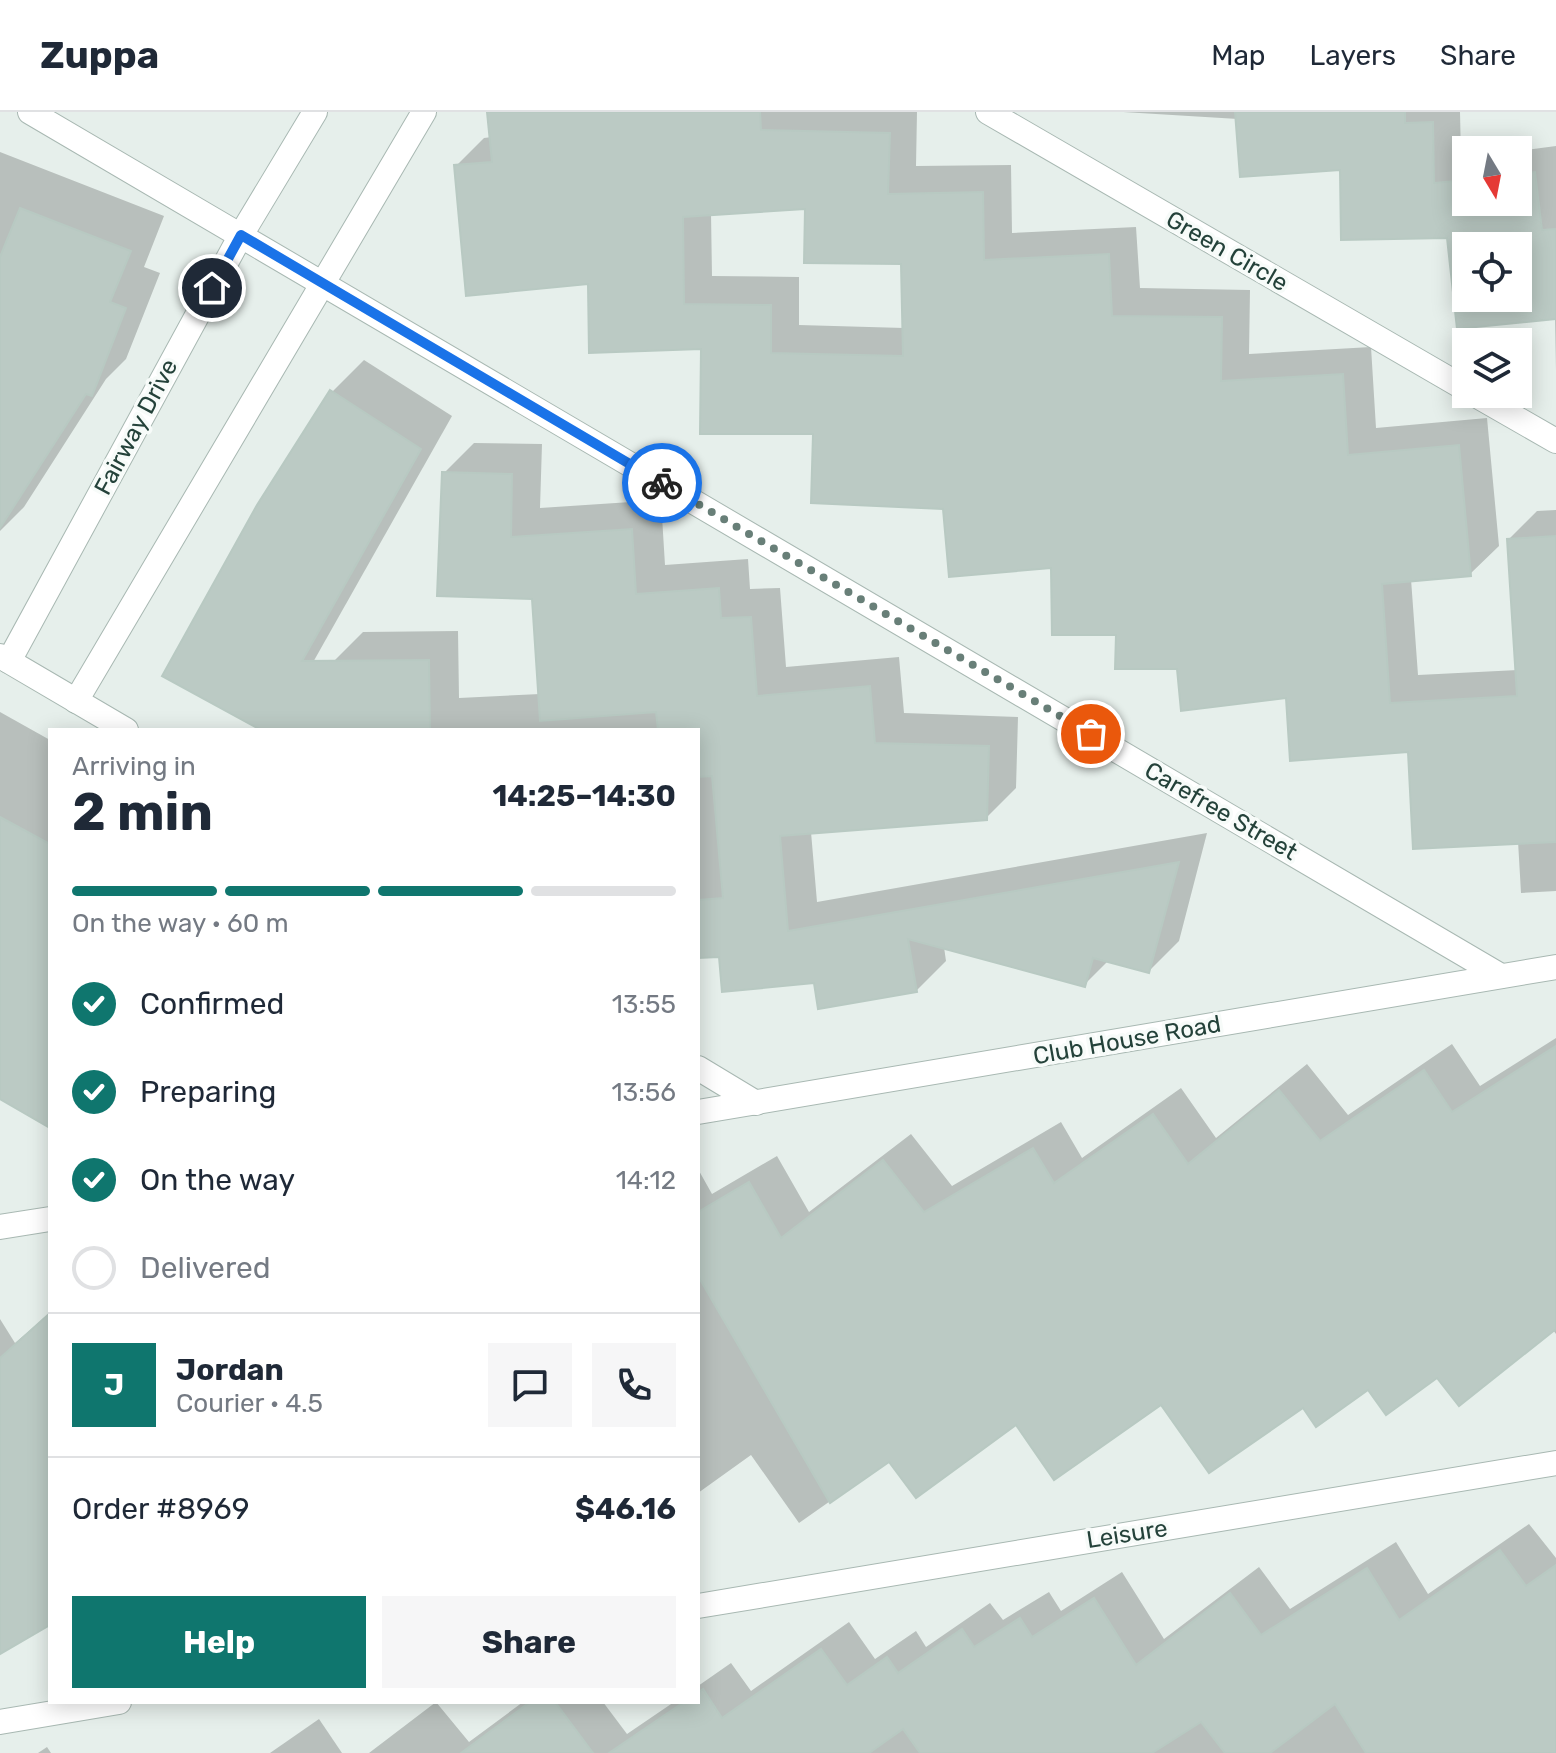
<!DOCTYPE html>
<meta charset="utf-8">
<style>
body{margin:0;font-family:Rubik,sans-serif;background:#f6f6f7;color:#1f2937;height:100vh;display:flex;flex-direction:column;font-size:30px;white-space:nowrap}
*{box-sizing:border-box;margin:0}
p{font-size:26px;color:#747a83}
.icon{flex:none;width:44px;height:44px;fill:none;stroke:currentColor;stroke-width:2;stroke-linecap:round;stroke-linejoin:round}
.map{position:relative;flex:1;overflow:hidden}
.sheet{position:absolute;left:48px;top:616px;width:652px;height:976px;display:flex;flex-direction:column;background:#fff;border-radius:0px;box-shadow:0 4px 20px #0003}
.sheet>*{flex:none}
.needle{width:52px;rotate:170deg}
.fabs{position:absolute;left:1452px;top:24px;display:grid;gap:16px}
.fabs a{display:grid;place-items:center;width:80px;height:80px;border-radius:0px;background:#fff;box-shadow:0 4px 20px #0003;font-size:40px}
.pin{position:absolute;display:grid;place-items:center;width:68px;height:68px;color:#fff;margin:-34px;border:4px solid #fff;border-radius:50%;box-shadow:0 2px 8px #0007}
.courier{position:absolute;display:grid;place-items:center;width:80px;height:80px;margin:-40px;border:6px solid #1a73e8;border-radius:50%;background:#fff;color:#222;box-shadow:0 2px 10px #0007}
.head em{font-style:normal;font-weight:700}
.head div{display:flex;flex-direction:column-reverse}
.head{display:flex;align-items:center;justify-content:space-between;height:136px;padding:0 24px}
h1{font-size:52px;font-weight:700;line-height:60px}
.bar{display:grid;grid-template-columns:repeat(4,1fr);gap:12px 8px;align-content:center;height:96px;padding:0 24px}
.bar i{height:10px;border-radius:6px;background:#e0e1e3}
.bar .active{background:#0f766e}
.bar p{grid-column:span 4}
.line{display:flex;align-items:center;gap:20px;padding:0 24px;border-top:2px solid #e0e1e3}
.line div{flex:1}
.round{display:grid;place-items:center;flex:none;width:84px;height:84px;border-radius:0px;background:#f6f6f7}
ol{padding:0 24px;list-style:none}
li{display:flex;align-items:center;gap:24px;height:88px}
li p{margin-inline-start:auto}
li .icon{padding:8px;border-radius:50%;background:#0f766e;color:#fff;stroke-width:4}
li:last-child{color:#747a83}
li i{width:44px;height:44px;border:4px solid #e0e1e3;border-radius:50%}
.primary-button{display:flex;gap:16px;margin-top:auto;padding:16px 24px}
.primary-button a{flex:1;height:92px;border-radius:0px;background:#0f766e;color:#fff;font-size:32px;font-weight:700;line-height:92px;text-align:center}
.primary-button a+a{background:#f6f6f7;color:#1f2937}
header{display:flex;align-items:center;gap:48px;box-sizing:border-box;height:112px;padding:0 40px;background:#fff;border-bottom:2px solid #e0e1e3}
header strong{font-size:38px}
nav{display:flex;gap:44px;margin-inline-start:auto;font-size:28px}
.map>svg:first-child{display:block}
.shadow{fill:#0003;fill-rule:evenodd}
.building{fill:#bbcac4;stroke:#b8c9c2;stroke-width:2;fill-rule:evenodd}
.lines{fill:none;stroke-linecap:round;stroke-linejoin:round}
.minor-casing{stroke:#a8b8b2;stroke-width:26}
.minor{stroke:#fff;stroke-width:24}
.done{stroke:#687f78;stroke-width:8;stroke-dasharray:0 14.4}
.route{stroke:#1a73e8;stroke-width:10}
.labels{text-anchor:middle;dominant-baseline:central;stroke-width:7;stroke-linejoin:round;paint-order:stroke}
.street-label{font-size:24px;fill:#24423a;stroke:#f7fbf9}
</style>
<header>
<strong>Zuppa</strong>
<nav><a>Map</a><a>Layers</a><a>Share</a></nav>
</header>
<div class="map">
<svg width="1556" height="1641" viewBox="0 0 1556 1641">
<rect width="100%" height="100%" fill="#e6efeb"/>
<g class="shadow">
<path d="M 491,0 L 917,0 L 916,54 L 1011,53 L 1012,121 L 1136,115 L 1140,176 L 1250,178 L 1249,242 L 1371,235 L 1376,316 L 1487,306 L 1499,434 L 1470,462 L 1411,467 L 1418,563 L 1518,558 L 1509,427 L 1537,399 L 1556,398 L 1556,779 L 1521,781 L 1518,729 L 1410,638 L 1288,584 L 1178,555 L 1118,521 L 1053,454 L 815,320 L 703,235 L 589,170 L 456,54 L 484,26 L 492,25 ZM 807,95 L 903,150 L 904,216 L 799,213 L 799,165 L 712,164 L 711,101 Z"/>
<path d="M 1123,0 L 1460,0 L 1461,45 L 1466,45 L 1466,90 L 1518,90 L 1518,39 L 1556,34 L 1556,259 L 1555,205 L 1459,215 L 1449,124 L 1342,56 L 1238,7 ZM 1466,134 L 1518,134 L 1518,186 L 1466,186 Z"/>
<path d="M 0,40 L 164,104 L 144,155 L 160,161 L 126,247 L 106,267 L 24,395 L 0,419 Z"/>
<path d="M 364,248 L 452,304 L 294,584 L 332,280 Z"/>
<path d="M 474,331 L 542,332 L 540,396 L 661,388 L 665,453 L 748,447 L 750,477 L 780,476 L 786,555 L 899,545 L 904,601 L 1018,605 L 1016,676 L 986,706 L 811,720 L 817,790 L 1207,721 L 1179,829 L 1149,859 L 1109,848 L 1085,872 L 944,835 L 946,849 L 916,879 L 816,869 L 721,843 L 698,844 L 698,618 L 334,618 L 333,550 L 363,520 L 458,519 L 459,586 L 540,582 L 534,485 L 444,361 Z"/>
<path d="M 0,600 L 50,628 L 50,1013 L 0,985 Z"/>
<path d="M 1556,926 L 1556,1222 L 1553,1218 L 1437,1263 L 1369,1275 L 1303,1293 L 1162,1290 L 1016,1310 L 890,1347 L 799,1411 L 751,1343 L 698,1381 L 698,1057 L 712,1082 L 777,1044 L 809,1100 L 911,1022 L 952,1074 L 1061,1010 L 1082,1046 L 1181,976 L 1216,1026 L 1307,952 L 1348,1003 L 1452,932 L 1480,974 Z"/>
<path d="M 50,1201 L 50,1511 L 0,1540 L 0,1207 L 15,1231 Z"/>
<path d="M 1529,1412 L 1556,1446 L 1556,1641 L 369,1641 L 436,1590 L 469,1630 L 523,1590 L 603,1590 L 627,1622 L 674,1590 L 698,1590 L 698,1574 L 731,1551 L 751,1579 L 849,1510 L 875,1547 L 916,1519 L 926,1535 L 990,1491 L 1003,1508 L 1049,1480 L 1061,1499 L 1122,1460 L 1164,1527 L 1259,1455 L 1290,1497 L 1396,1430 L 1428,1482 Z"/>
<path d="M 319,1607 L 342,1641 L 270,1641 Z"/>
<path d="M 47,1635 L 51,1641 L 38,1641 Z"/>
</g>
<g class="building">
<path d="M 487,0 L 760,0 L 761,18 L 890,21 L 888,82 L 983,80 L 984,148 L 1109,142 L 1112,204 L 1222,205 L 1221,269 L 1343,262 L 1348,343 L 1459,333 L 1471,464 L 1382,472 L 1390,591 L 1517,584 L 1507,427 L 1556,424 L 1556,730 L 1413,737 L 1408,640 L 1290,649 L 1286,586 L 1181,599 L 1177,557 L 1115,557 L 1116,523 L 1052,523 L 1051,456 L 949,465 L 943,397 L 811,391 L 813,322 L 700,322 L 701,237 L 589,241 L 588,172 L 466,184 L 454,53 L 492,50 ZM 805,97 L 804,151 L 901,152 L 903,244 L 771,241 L 771,193 L 684,192 L 683,105 Z"/>
<path d="M 1235,0 L 1405,0 L 1405,11 L 1433,10 L 1434,71 L 1466,68 L 1466,90 L 1518,90 L 1518,62 L 1535,60 L 1542,118 L 1556,117 L 1556,207 L 1457,217 L 1447,126 L 1341,128 L 1340,58 L 1240,65 ZM 1466,134 L 1518,134 L 1518,186 L 1466,186 Z"/>
<path d="M 20,96 L 131,139 L 110,190 L 126,196 L 92,284 L 86,282 L 0,416 L 0,145 Z"/>
<path d="M 330,278 L 421,337 L 302,549 L 429,548 L 430,618 L 261,618 L 162,564 L 257,393 Z"/>
<path d="M 442,360 L 512,362 L 511,425 L 632,417 L 636,482 L 719,476 L 721,506 L 751,505 L 757,584 L 870,574 L 875,631 L 989,634 L 987,708 L 780,724 L 788,819 L 1179,750 L 1149,861 L 1093,846 L 1085,875 L 908,827 L 917,880 L 818,897 L 814,871 L 722,880 L 719,845 L 698,846 L 698,788 L 723,786 L 712,664 L 698,665 L 698,618 L 658,618 L 656,600 L 540,609 L 532,487 L 437,484 Z"/>
<path d="M 0,705 L 50,732 L 50,1016 L 0,987 Z"/>
<path d="M 1556,934 L 1556,1217 L 1459,1294 L 1437,1266 L 1386,1303 L 1368,1278 L 1316,1315 L 1303,1296 L 1209,1361 L 1161,1293 L 1054,1368 L 1016,1313 L 916,1386 L 889,1350 L 830,1391 L 698,1164 L 698,1100 L 749,1070 L 781,1126 L 883,1048 L 924,1100 L 1033,1036 L 1054,1071 L 1153,1002 L 1188,1052 L 1279,978 L 1320,1029 L 1424,958 L 1452,1000 Z"/>
<path d="M 50,1201 L 50,1513 L 0,1542 L 0,1246 Z"/>
<path d="M 1500,1438 L 1526,1474 L 1556,1453 L 1556,1641 L 1366,1641 L 1335,1592 L 1270,1641 L 1225,1641 L 1201,1610 L 1152,1641 L 920,1641 L 903,1617 L 869,1641 L 609,1641 L 684,1590 L 698,1590 L 698,1581 L 703,1577 L 722,1606 L 821,1537 L 847,1573 L 887,1545 L 898,1561 L 962,1517 L 974,1535 L 1020,1506 L 1032,1525 L 1094,1486 L 1136,1553 L 1230,1481 L 1261,1523 L 1367,1456 L 1399,1508 Z"/>
<path d="M 530,1590 L 555,1590 L 593,1641 L 461,1641 Z"/>
</g>
<g class="lines">
<defs>
<g id="minor">
<path d="M 30,0 L 1501,864"/>
<path d="M 988,0 L 1466,277"/>
<path d="M 1474,282 L 1556,329"/>
<path d="M 0,544 L 126,618"/>
<path d="M 9,549 L 241,123 L 315,0"/>
<path d="M 76,589 L 424,0"/>
<path d="M 698,956 L 756,991"/>
<path d="M 698,1000 L 1556,855"/>
<path d="M 0,1115 L 50,1107"/>
<path d="M 698,1494 L 1556,1351"/>
<path d="M 0,1610 L 119,1590"/>
</g>
</defs>
<use href="#minor" class="minor-casing"/>
<use href="#minor" class="minor"/>
</g>
<g class="lines">
<path class="done" d="M 662,371 L 1091,622"/>
<path class="route" d="M 212,176 L 241,123 L 662,371"/>
</g>
<g class="labels">
<g class="street-label">
<text transform="translate(1227 139) rotate(30)">Green Circle</text>
<text transform="translate(136 315) rotate(-62)">Fairway Drive</text>
<text transform="translate(1221 699) rotate(30)">Carefree Street</text>
<text transform="translate(1127 928) rotate(-10)">Club House Road</text>
<text transform="translate(1127 1422) rotate(-9)">Leisure</text>
</g>
</g>
</svg>
<div class="fabs">
<a><svg class="needle" viewBox="-14 -14 28 28"><path d="M0-13l5 13h-10z" fill="#e53935"/><path d="M0 13l5-13h-10z" fill="#747a83"/></svg></a>
<a><svg class="icon" aria-label="locate" viewBox="0 0 24 24"><circle cx="12" cy="12" r="6"/><path d="M12 2v4M12 18v4M2 12h4M18 12h4"/></svg></a>
<a><svg class="icon" aria-label="layers" viewBox="0 0 24 24"><path d="M12 4l9 5-9 5-9-5zM3 14l9 5 9-5"/></svg></a>
</div>
<div class="pin" style="left:1091px;top:622px;background:#ea580c"><svg class="icon" aria-label="bag" viewBox="0 0 24 24"><path d="M5 8h14l-1 12H6zM9 8a3 3 0 0 1 6 0"/></svg></div>
<div class="pin" style="left:212px;top:176px;background:#1f2937"><svg class="icon" aria-label="home" viewBox="0 0 24 24"><path d="M3 11l9-7 9 7M6 9v11h12V9"/></svg></div>
<div class="courier" style="left:662px;top:371px"><svg class="icon" aria-label="bike" viewBox="0 0 24 24"><circle cx="6" cy="16" r="4"/><circle cx="18" cy="16" r="4"/><path d="M6 16l4-8h5l3 8M10 8l3 8H6M13 5h3"/></svg></div>
<section class="sheet">
<div class="head"><div><h1>2 min</h1><p>Arriving in</p></div><em>14:25–14:30</em></div>
<div class="bar"><i class="active"></i><i class="active"></i><i class="active"></i><i></i><p>On the way · 60 m</p></div>
<ol>
<li><svg class="icon" aria-label="check" viewBox="0 0 24 24"><path d="M5 12l5 5 9-10"/></svg>Confirmed<p>13:55</p></li>
<li><svg class="icon" aria-label="check" viewBox="0 0 24 24"><path d="M5 12l5 5 9-10"/></svg>Preparing<p>13:56</p></li>
<li><svg class="icon" aria-label="check" viewBox="0 0 24 24"><path d="M5 12l5 5 9-10"/></svg>On the way<p>14:12</p></li>
<li><i></i>Delivered</li>
</ol>
<div class="line" style="height:144px"><b class="round" style="background:#0f766e;color:#fff">J</b><div><b>Jordan</b><p>Courier · 4.5</p></div><a class="round"><svg class="icon" aria-label="chat" viewBox="0 0 24 24"><path d="M4 5h16v11H9l-5 4z"/></svg></a><a class="round"><svg class="icon" aria-label="phone" viewBox="0 0 24 24"><path d="M5 4h4l2 5-3 2q2 4 5 5l2-3 5 2v4C11 20 4 13 5 4z"/></svg></a></div>
<div class="line" style="height:104px"><div>Order #8969</div><b>$46.16</b></div>
<div class="primary-button"><a>Help</a><a>Share</a></div>
</section>
</div>
